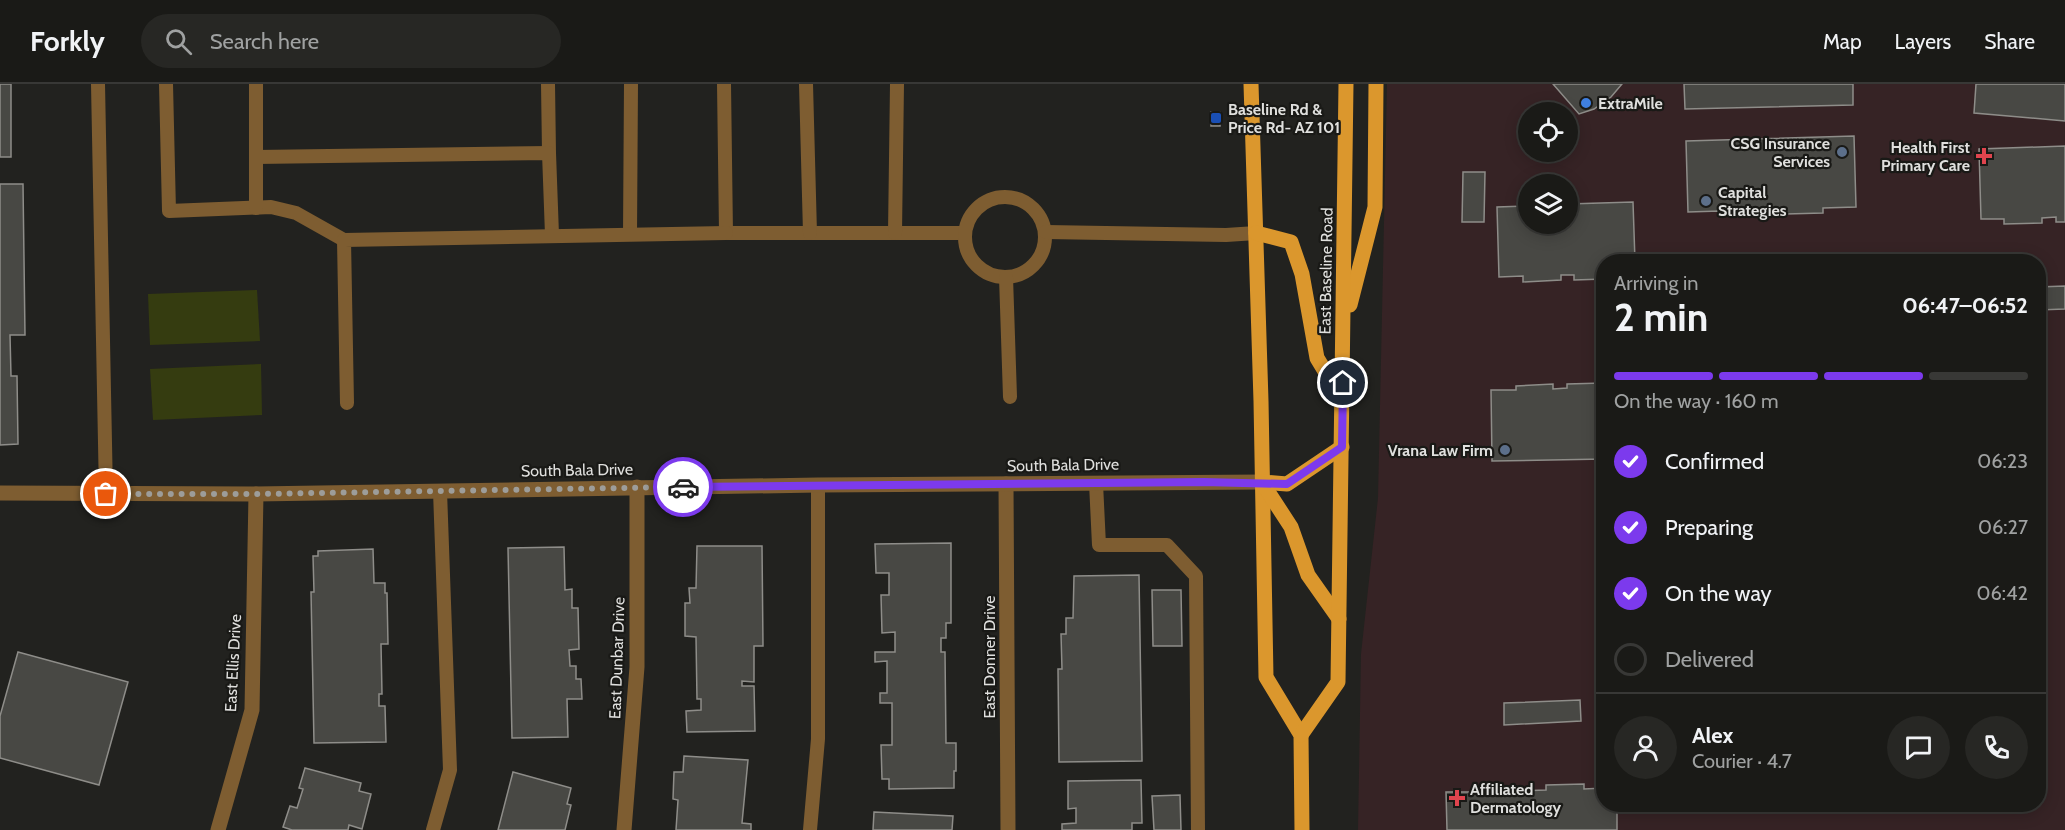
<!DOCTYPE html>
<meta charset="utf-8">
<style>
body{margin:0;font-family:Cabin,sans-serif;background:#272724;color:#f1f3f6;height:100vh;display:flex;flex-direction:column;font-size:22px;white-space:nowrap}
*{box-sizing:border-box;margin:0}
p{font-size:20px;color:#9fa1a1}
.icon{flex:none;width:33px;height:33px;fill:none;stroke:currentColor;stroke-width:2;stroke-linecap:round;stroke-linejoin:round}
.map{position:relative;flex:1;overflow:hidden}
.details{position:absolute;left:1596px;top:170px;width:450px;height:558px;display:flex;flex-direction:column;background:#1a1a17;border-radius:24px;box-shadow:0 3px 15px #0003,0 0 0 2px #383836}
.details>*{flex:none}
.controls{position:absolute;left:1518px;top:18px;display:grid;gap:12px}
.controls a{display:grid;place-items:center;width:60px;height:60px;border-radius:50%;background:#1a1a17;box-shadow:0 3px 15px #0003,0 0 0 2px #383836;font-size:30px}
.pin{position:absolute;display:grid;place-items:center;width:51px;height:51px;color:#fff;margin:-26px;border:3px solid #fff;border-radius:50%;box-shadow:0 2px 6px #0007}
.courier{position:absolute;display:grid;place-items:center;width:60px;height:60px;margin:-30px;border:4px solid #7c3aed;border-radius:50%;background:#fff;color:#222;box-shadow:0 2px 8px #0007}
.overview em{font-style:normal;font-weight:700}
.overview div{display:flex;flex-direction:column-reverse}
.overview{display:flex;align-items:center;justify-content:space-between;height:102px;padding:0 18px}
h1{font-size:39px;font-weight:700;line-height:45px}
.bar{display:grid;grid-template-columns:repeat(4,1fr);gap:9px 6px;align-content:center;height:72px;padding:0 18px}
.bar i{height:8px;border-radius:4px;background:#383836}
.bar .selected{background:#7c3aed}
.bar p{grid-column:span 4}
.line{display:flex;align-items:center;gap:15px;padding:0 18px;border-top:2px solid #383836}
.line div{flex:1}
.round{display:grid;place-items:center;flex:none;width:63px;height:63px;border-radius:32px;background:#272724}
ol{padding:0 18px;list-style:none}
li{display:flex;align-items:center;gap:18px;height:66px}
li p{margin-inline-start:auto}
li .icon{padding:6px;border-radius:50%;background:#7c3aed;color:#fff;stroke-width:4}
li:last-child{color:#9fa1a1}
li i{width:33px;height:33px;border:3px solid #383836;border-radius:50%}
header{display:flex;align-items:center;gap:36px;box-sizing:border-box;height:84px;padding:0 30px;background:#1a1a17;border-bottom:2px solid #383836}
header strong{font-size:28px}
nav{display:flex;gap:33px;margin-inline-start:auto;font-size:21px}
.search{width:420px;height:54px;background:#272724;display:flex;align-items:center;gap:15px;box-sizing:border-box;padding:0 21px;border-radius:33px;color:#9fa1a1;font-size:22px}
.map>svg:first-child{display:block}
.commercial{fill:#362325;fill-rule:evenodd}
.green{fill:#353c10}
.building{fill:#484844;stroke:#8e8d89;stroke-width:1.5}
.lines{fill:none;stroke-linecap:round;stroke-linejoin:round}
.lane{stroke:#7e5d31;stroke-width:14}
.street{stroke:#7e5d31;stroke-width:15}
.primary{stroke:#db972d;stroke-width:15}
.done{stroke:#9d9d9a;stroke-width:6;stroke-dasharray:0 10.8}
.route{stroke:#7c3aed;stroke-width:8}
.shop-dot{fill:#3f7fe0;stroke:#191916;stroke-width:2}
.transit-dot{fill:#1a4fb4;stroke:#191916;stroke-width:2}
.service-dot{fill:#5c6f8a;stroke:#191916;stroke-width:2}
.health-dot{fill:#e0444e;stroke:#191916;stroke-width:2}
.labels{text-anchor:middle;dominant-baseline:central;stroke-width:4.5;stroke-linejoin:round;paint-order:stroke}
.poi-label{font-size:16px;font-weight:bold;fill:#dfdfdd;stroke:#191916;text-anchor:start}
.street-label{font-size:16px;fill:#dfdfdd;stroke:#191916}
</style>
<header>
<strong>Forkly</strong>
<div class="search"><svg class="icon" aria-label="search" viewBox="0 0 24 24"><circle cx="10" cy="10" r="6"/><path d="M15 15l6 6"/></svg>Search here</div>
<nav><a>Map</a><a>Layers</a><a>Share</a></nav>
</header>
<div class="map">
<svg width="2065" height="746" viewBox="0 0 2065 746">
<rect width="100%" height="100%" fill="#22221f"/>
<path class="commercial" d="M 1387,0 L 2065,0 L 2065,746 L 1358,746 L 1361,570 L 1378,414 ZM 1528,28 L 1568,28 L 1568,68 L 1528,68 ZM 1528,100 L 1568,100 L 1568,140 L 1528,140 ZM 1604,177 L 2038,177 L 2038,720 L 1604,720 Z"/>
<g class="green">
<path d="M 257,206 L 260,257 L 150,261 L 148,210 Z"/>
<path d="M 261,280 L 262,331 L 153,336 L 150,285 Z"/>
</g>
<g class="building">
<rect x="0" y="0" width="11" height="73"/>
<path d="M 1553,0 L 1622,0 L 1611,13 L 1594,25 L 1579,30 Z"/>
<path d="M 1684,0 L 1853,0 L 1853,21 L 1685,25 Z"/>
<path d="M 1976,0 L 2065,0 L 2065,37 L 1974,29 Z"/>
<rect x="1211" y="28" width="9" height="14"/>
<path d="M 1854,52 L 1856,123 L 1823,124 L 1823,129 L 1786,130 L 1786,125 L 1757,126 L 1758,131 L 1720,132 L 1720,127 L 1688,128 L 1686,57 Z"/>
<path d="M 2065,62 L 2065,138 L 2056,138 L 2056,133 L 2042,134 L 2042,139 L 2004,140 L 2004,135 L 1981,135 L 1979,65 Z"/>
<path d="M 1463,88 L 1485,88 L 1484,138 L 1462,138 Z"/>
<path d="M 0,100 L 23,100 L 25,251 L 10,251 L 11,292 L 17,292 L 18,360 L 0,361 Z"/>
<path d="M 1633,118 L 1635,177 L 1604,177 L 1604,195 L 1574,196 L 1574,191 L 1561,191 L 1561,196 L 1523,198 L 1523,192 L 1499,193 L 1497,123 L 1528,122 L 1528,140 L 1568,140 L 1568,120 Z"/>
<path d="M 2065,202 L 2065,225 L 2038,226 L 2038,203 Z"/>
<path d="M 1603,299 L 1604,375 L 1492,377 L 1491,306 L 1516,306 L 1516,302 L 1553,300 L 1553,305 L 1567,304 L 1567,300 Z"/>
<path d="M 951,459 L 951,539 L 946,539 L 946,554 L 941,554 L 941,568 L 945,568 L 946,659 L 956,659 L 956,687 L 954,687 L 954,704 L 889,705 L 889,695 L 882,695 L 881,661 L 892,661 L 892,619 L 880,619 L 880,609 L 887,609 L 887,577 L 875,578 L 875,568 L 895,568 L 895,548 L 882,549 L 881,511 L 889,511 L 889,489 L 876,489 L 875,460 Z"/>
<path d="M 697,462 L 762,462 L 763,562 L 754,562 L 754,598 L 742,597 L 742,602 L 754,602 L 755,647 L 687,648 L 686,627 L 701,626 L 701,615 L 697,615 L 696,553 L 685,552 L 685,519 L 690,519 L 689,504 L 696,504 Z"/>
<path d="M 564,463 L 565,506 L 572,505 L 572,524 L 578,524 L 579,565 L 569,566 L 570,582 L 576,582 L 576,595 L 581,595 L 582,615 L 567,615 L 568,653 L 512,654 L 508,464 Z"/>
<path d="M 373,465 L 374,499 L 385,499 L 385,509 L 387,509 L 388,560 L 381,560 L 382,610 L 379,610 L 379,622 L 385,622 L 386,658 L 314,659 L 311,508 L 314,508 L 313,472 L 318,472 L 318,467 Z"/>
<path d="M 1139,491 L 1142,677 L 1059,678 L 1058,585 L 1062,585 L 1061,550 L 1066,550 L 1066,534 L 1073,534 L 1074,492 Z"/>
<path d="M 1152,506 L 1181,506 L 1182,562 L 1153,562 Z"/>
<path d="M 18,568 L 128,598 L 99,701 L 0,674 L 0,632 Z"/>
<path d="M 2038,601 L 2041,601 L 2043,666 L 2038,666 Z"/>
<path d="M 1580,616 L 1581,637 L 1504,641 L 1504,619 Z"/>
<path d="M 684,672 L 748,676 L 742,739 L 751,740 L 751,746 L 676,746 L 678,716 L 673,715 L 674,688 L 683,688 Z"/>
<path d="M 305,684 L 361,699 L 359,707 L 371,710 L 362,745 L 349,741 L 348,746 L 292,746 L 283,743 L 290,722 L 297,724 L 303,705 L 299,704 Z"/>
<path d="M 513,688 L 571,704 L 567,720 L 571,721 L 565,746 L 498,746 Z"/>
<path d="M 1141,696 L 1142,739 L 1132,739 L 1132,746 L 1062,746 L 1062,740 L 1076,739 L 1076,724 L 1068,725 L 1068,697 Z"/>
<path d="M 1584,700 L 1584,705 L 1604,704 L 1604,720 L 1617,720 L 1617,746 L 1447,746 L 1446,708 L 1479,708 L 1479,704 L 1516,703 L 1516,707 L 1546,706 L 1546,701 Z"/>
<path d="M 1180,711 L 1181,746 L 1154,746 L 1152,712 Z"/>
<path d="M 874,728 L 953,732 L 952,746 L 873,746 Z"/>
</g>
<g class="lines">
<g class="lane">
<path d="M 98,0 L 106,410"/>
<path d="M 166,0 L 169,127 L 271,123 L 296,129 L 344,156"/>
<path d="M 548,0 L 549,69"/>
<path d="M 724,0 L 726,149 L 965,149"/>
<path d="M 806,0 L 810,149"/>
<path d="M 256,73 L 549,69 L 552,151"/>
<circle cx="1005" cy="153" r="40"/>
<path d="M 256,124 L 256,0"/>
<path d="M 1046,148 L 1226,151 L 1256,149"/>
<path d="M 895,149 L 897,0"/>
<path d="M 630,150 L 631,0"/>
<path d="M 1006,193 L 1010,313"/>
<path d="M 347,319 L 344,156 L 726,149"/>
<path d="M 1096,399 L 1099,461 L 1167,461 L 1196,492 L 1198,746"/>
<path d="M 433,746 L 450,686 L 440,407"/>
<path d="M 810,746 L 818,655 L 818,401"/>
</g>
<g class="street">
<path d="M 1006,400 L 1008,746"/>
<path d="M 0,409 L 256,410 L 818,401 L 1262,398"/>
<path d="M 218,746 L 252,626 L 256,410"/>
<path d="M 624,746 L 637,583 L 637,403"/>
</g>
<g class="primary">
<path d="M 1251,0 L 1261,317 L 1266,593 L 1301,651 L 1302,746"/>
<path d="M 1256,149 L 1291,158 L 1302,190 L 1317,274 L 1343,317"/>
<path d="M 1350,221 L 1375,123 L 1376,0"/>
<path d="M 1262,398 L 1287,400 L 1342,363"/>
<path d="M 1263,400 L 1291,443 L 1308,491 L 1339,535"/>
<path d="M 1301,651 L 1338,598 L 1346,0"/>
</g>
</g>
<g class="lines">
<path class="done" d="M 106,410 L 256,410 L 683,403"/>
<path class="route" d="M 683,403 L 1204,398 L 1287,400 L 1342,363 L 1343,299"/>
</g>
<circle class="shop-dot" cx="1586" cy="19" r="6"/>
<rect class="transit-dot" x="1210" y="28" width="12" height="12" rx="3"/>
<g class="service-dot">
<circle cx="1842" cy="68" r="6"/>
<circle cx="1706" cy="117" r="6"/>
<circle cx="1505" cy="366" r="6"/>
</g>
<g class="health-dot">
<path d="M1981 63h6v6h6v6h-6v6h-6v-6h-6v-6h6z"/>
<path d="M1454 705h6v6h6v6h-6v6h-6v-6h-6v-6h6z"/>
</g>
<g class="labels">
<g class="poi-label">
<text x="1598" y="19">ExtraMile</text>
<text x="1228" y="25">Baseline Rd &amp;<tspan x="1228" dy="18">Price Rd- AZ 101</tspan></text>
<text x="1830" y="59" text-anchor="end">CSG Insurance<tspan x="1830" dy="18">Services</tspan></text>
<text x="1970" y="63" text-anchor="end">Health First<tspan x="1970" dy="18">Primary Care</tspan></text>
<text x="1718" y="108">Capital<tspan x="1718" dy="18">Strategies</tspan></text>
<text x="1493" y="366" text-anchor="end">Vrana Law Firm</text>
<text x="1470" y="705">Affiliated<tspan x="1470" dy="18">Dermatology</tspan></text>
</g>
<g class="street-label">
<text transform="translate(1326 187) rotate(-89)">East Baseline Road</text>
<text transform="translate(1063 381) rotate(-1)">South Bala Drive</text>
<text transform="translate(577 386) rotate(-1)">South Bala Drive</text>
<text transform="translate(989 573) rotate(-90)">East Donner Drive</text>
<text transform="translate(617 574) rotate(-88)">East Dunbar Drive</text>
<text transform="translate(233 579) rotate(-87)">East Ellis Drive</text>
</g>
</g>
</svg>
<div class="controls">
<a><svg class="icon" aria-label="locate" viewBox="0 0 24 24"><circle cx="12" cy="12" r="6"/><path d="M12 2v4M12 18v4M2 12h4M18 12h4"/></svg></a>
<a><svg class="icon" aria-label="layers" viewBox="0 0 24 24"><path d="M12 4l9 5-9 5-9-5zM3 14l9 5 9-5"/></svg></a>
</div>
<div class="pin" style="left:106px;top:410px;background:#ea580c"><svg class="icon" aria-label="bag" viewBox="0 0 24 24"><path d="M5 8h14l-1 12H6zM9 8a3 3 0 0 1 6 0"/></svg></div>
<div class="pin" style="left:1343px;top:299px;background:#1f2937"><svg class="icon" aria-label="home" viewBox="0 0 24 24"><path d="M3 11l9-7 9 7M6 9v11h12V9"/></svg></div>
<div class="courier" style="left:683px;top:403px"><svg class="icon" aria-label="car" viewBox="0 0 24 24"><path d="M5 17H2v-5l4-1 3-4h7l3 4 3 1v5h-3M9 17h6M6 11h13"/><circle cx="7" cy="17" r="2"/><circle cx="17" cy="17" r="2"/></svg></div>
<section class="details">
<div class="overview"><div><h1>2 min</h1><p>Arriving in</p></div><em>06:47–06:52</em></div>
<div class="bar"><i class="selected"></i><i class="selected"></i><i class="selected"></i><i></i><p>On the way · 160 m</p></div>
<ol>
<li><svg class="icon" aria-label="check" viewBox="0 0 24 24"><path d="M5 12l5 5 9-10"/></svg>Confirmed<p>06:23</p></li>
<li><svg class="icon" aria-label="check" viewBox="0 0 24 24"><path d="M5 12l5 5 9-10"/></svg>Preparing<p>06:27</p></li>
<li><svg class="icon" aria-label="check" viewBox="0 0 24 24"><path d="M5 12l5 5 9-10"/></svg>On the way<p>06:42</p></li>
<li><i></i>Delivered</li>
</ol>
<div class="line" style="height:108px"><a class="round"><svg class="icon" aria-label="person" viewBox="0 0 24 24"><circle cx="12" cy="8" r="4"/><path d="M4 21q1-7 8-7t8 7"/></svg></a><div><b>Alex</b><p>Courier · 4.7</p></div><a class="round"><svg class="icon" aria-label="chat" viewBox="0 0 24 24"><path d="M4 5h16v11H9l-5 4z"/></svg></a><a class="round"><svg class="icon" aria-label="phone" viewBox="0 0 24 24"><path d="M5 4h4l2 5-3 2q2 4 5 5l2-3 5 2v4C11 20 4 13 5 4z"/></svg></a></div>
</section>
</div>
